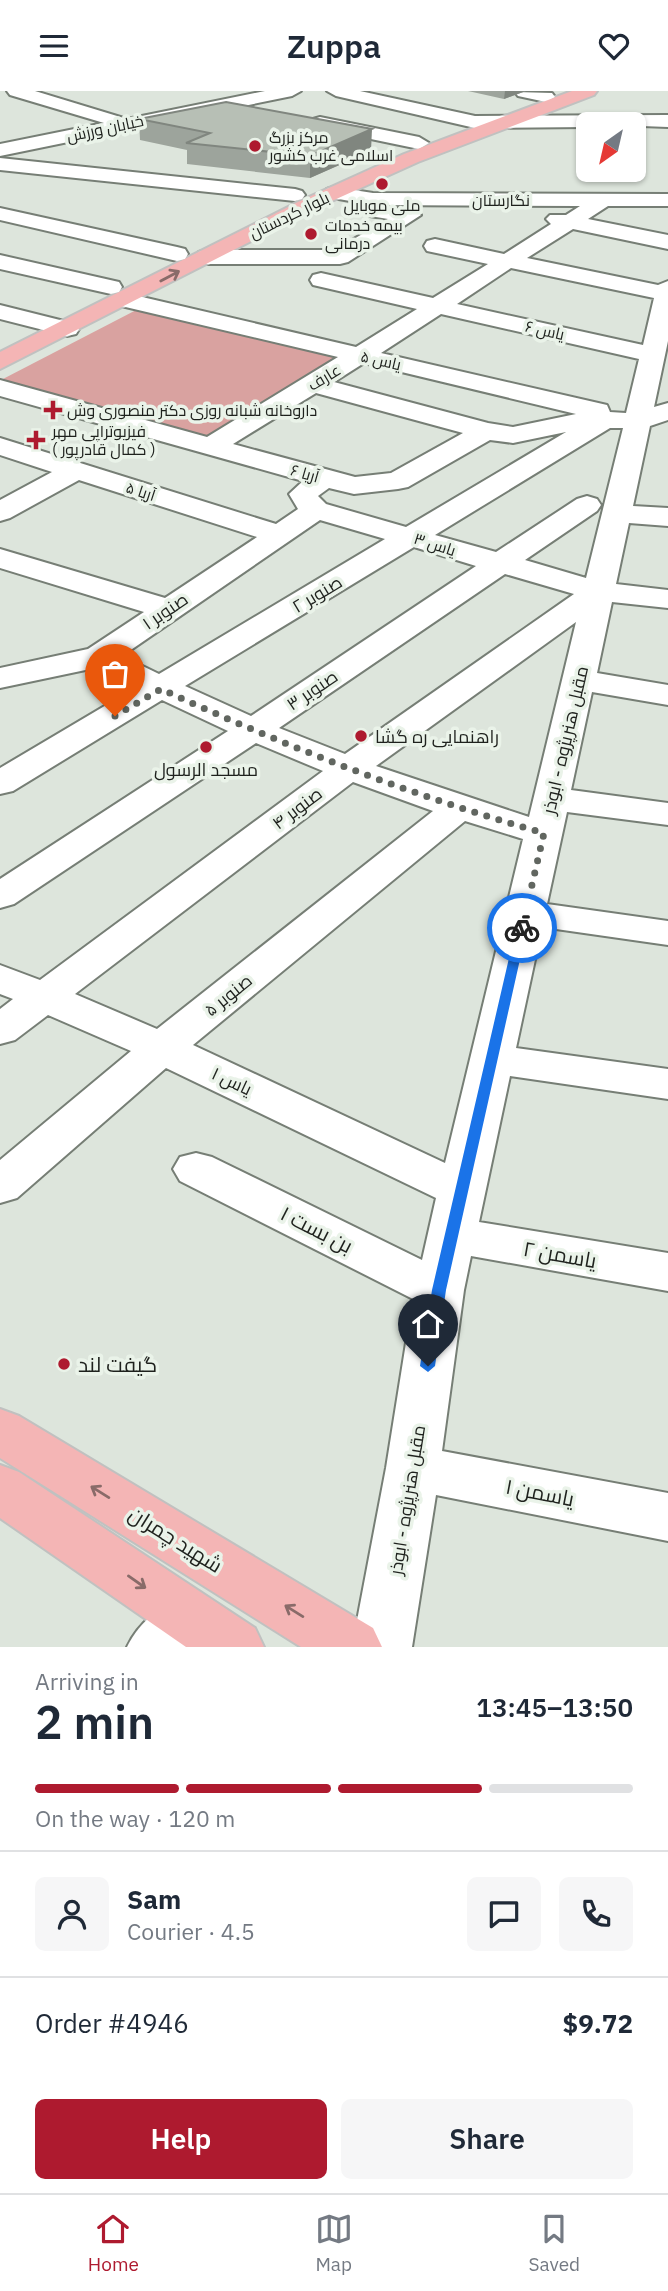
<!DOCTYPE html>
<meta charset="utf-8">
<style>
body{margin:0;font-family:"IBM Plex Sans",Cairo,sans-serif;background:#f6f6f7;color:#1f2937;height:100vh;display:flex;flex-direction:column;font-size:26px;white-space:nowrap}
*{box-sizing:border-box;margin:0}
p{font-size:23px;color:#747a83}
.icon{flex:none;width:38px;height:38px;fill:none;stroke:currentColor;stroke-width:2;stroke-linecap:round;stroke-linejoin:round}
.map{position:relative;height:1556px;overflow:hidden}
.drawer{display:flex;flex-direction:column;background:#fff;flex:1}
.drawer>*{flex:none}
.needle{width:46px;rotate:214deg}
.buttons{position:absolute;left:576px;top:21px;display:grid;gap:14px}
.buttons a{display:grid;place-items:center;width:70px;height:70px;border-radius:10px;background:#fff;box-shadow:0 2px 5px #0004;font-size:35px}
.pin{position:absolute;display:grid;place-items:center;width:60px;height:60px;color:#fff;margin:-72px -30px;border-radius:50% 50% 50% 0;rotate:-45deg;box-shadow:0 0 7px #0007}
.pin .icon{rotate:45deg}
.courier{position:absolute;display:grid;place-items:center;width:70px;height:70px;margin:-35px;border:5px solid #1a73e8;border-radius:50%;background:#fff;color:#222;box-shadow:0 2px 9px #0007}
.overview em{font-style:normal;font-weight:600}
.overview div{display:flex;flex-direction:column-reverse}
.overview{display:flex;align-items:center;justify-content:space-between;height:119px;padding:0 35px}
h1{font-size:46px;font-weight:600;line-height:52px}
.bar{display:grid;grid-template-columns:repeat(4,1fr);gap:10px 7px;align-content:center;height:84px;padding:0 35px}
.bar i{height:9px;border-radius:5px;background:#e0e1e3}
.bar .on{background:#ae1a2f}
.bar p{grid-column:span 4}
.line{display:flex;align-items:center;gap:18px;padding:0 35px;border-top:2px solid #e0e1e3}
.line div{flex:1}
.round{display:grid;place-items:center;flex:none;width:74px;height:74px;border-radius:10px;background:#f6f6f7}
.cta{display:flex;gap:14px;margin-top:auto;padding:14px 35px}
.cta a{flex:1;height:80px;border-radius:10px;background:#ae1a2f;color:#fff;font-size:28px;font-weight:600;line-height:80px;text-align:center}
.cta a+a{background:#f6f6f7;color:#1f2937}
header{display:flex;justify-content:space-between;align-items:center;height:91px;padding:0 35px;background:#fff;font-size:32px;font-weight:600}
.tab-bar{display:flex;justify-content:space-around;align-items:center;height:98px;border-top:2px solid #e0e1e3;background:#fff;font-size:19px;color:#747a83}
.tab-bar a{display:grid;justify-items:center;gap:4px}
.tab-bar .on{color:#ae1a2f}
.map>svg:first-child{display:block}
.green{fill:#d9a2a0}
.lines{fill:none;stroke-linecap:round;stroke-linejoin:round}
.minor-casing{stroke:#767e75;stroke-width:4}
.major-casing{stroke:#c0c1c0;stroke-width:4}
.minor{fill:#fff;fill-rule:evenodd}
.major{fill:#f4b5b5;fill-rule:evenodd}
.wall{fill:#9da49c}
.shaded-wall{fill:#80867f}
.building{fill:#b7bfb5;stroke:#80867f;stroke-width:2}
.oneway{stroke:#896b69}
.route{fill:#1a73e8}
.done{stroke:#616660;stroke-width:7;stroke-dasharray:0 12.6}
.poi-dot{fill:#ae1a2f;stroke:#eaf3e9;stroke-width:2.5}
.labels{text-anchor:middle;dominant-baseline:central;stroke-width:7;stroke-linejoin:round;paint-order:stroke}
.far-street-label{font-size:16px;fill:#1e211d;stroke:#eaf3e9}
.far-poi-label{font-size:16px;fill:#1e211d;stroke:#eaf3e9;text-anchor:start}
.street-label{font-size:18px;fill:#1e211d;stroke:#eaf3e9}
.poi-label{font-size:18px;fill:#1e211d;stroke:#eaf3e9;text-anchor:start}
.near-street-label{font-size:21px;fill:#1e211d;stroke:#eaf3e9}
.near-poi-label{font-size:21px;fill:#1e211d;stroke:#eaf3e9;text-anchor:start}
</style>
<header><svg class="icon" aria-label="menu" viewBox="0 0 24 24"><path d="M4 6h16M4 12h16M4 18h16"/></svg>Zuppa<svg class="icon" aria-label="heart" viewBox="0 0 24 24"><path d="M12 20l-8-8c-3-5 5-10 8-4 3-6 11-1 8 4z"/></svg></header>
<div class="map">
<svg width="668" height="1556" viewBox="0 0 668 1556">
<rect width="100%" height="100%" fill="#dde5dc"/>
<path class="green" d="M 142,216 L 343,266 L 208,347 L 1,289 Z"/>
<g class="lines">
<defs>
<g id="minor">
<path d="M 7,0 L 35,0 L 127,28 L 265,0 L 301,0 L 292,5 L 0,65 L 0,53 L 104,32 L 10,4 Z"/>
<path d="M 327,0 L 360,0 L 475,25 L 668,24 L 668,36 L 588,33 L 588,36 L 475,37 L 336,5 Z"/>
<path d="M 515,1 L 552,2 L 555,6 L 546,11 L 518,5 Z"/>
<path d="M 320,26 L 419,46 L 429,52 L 419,58 L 313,36 L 311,32 L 313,28 Z"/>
<path d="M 0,67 L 295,98 L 302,100 L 305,104 L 302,108 L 295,110 L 0,79 Z"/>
<path d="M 334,96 L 373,102 L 668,103 L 668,115 L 608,115 L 588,128 L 668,144 L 668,158 L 573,138 L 527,167 L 658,194 L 668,190 L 668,250 L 654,316 L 668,312 L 668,329 L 650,335 L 633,415 L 668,417 L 668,435 L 629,432 L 616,493 L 668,499 L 668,517 L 612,511 L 597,582 L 668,594 L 668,614 L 592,601 L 571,699 L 668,712 L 668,734 L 567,721 L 547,813 L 668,830 L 668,854 L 542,836 L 516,957 L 668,978 L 668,1008 L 510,985 L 479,1131 L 668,1162 L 668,1200 L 471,1165 L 464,1199 L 442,1360 L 668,1402 L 668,1450 L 436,1404 L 412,1556 L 352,1556 L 386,1377 L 413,1208 L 180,1090 L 173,1078 L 180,1066 L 196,1062 L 212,1066 L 422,1169 L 436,1107 L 166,977 L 17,1107 L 0,1112 L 0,1069 L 131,960 L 48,924 L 15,949 L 0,953 L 0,918 L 13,908 L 0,903 L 0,874 L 40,889 L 323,680 L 256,652 L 14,813 L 0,817 L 0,788 L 228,640 L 162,609 L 13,700 L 0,703 L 0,677 L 135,597 L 95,577 L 0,597 L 0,577 L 88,558 L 144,521 L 0,477 L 0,458 L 165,507 L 257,446 L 79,389 L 10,427 L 0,430 L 0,409 L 52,381 L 0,364 L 0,347 L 276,433 L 298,418 L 289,403 L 303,390 L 0,305 L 0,289 L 207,346 L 338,266 L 117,214 L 113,209 L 117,204 L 125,202 L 356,256 L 417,218 L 313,194 L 310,189 L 313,184 L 321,182 L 433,207 L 488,173 L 427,160 L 424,155 L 427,150 L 435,148 L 504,163 L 551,133 L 546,128 L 550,124 L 566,124 L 580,115 L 373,114 L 327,106 L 324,102 L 327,98 ZM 511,177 L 654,207 L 643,254 L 457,213 ZM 441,223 L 639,268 L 626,322 L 610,321 L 607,314 L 381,262 ZM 364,272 L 576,323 L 513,336 L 488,332 L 334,291 ZM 316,302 L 463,342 L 391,382 L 355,386 L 233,353 ZM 610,337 L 623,337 L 586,487 L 525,469 L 597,420 L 601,414 L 597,408 L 587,405 L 577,408 L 496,461 L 435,444 ZM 566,341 L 406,436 L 326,413 L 318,405 L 329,397 L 354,403 L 398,398 L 408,396 L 490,349 L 513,352 ZM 320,429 L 385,448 L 159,583 L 122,565 ZM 414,456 L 476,475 L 251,625 L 185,595 ZM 505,483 L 574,503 L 345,663 L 279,637 ZM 576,531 L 529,726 L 376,675 ZM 353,691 L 433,720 L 157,938 L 75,903 ZM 465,730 L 523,748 L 445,1072 L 193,954 Z"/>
<path d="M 377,115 L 417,120 L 421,124 L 348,171 L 340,173 L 207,173 L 199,171 L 196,166 L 199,161 L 207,159 L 335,159 L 388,128 L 370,125 L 366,121 L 370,117 Z"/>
<path d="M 0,117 L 177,156 L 185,158 L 188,163 L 185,168 L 177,170 L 0,129 Z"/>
<path d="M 0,164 L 119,191 L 122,196 L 119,201 L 111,203 L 0,178 Z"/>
<path d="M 0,214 L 76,233 L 79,238 L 76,243 L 67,245 L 0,228 Z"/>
<path d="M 191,1503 L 212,1511 L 220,1529 L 212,1547 L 201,1556 L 127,1556 C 140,1529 163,1513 191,1503 Z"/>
</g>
<g id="major">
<path d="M 572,0 L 597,0 L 594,4 L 418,71 L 312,119 L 0,278 L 0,261 L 298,111 L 404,63 Z"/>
<path d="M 0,1318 L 19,1325 L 373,1537 L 382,1556 L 301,1556 L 0,1367 Z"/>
<path d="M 0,1374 L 19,1381 L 255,1537 L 264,1556 L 186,1556 L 0,1427 Z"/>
</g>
</defs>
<use href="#minor" class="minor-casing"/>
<use href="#major" class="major-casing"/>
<use href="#minor" class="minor"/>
<use href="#major" class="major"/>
</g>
<g class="wall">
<path d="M 468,0 L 526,0 L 504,8 Z"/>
<path d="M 139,28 L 371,60 L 310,87 L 187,73 L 187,59 L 140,49 Z"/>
</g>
<g class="shaded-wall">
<path d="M 505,0 L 526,0 L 504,8 Z"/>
<path d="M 372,38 L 371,60 L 310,87 L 310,65 Z"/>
</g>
<path class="building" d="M 226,11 L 372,38 L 310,65 L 186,52 L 210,42 L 139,28 Z"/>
<defs><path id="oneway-shaft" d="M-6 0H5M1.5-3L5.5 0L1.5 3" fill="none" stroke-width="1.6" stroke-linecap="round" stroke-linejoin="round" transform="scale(1.75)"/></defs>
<g class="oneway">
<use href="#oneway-shaft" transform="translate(170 185) rotate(-28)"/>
<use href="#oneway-shaft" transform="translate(100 1401) rotate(-148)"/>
<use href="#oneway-shaft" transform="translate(137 1491) rotate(35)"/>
<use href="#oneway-shaft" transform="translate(294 1520) rotate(-148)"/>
</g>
<path class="route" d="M 522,833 L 527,837 L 446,1199 L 435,1275 L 428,1281 L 420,1275 L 432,1199 L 516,837 Z"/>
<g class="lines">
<path class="done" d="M 115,625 L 161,598 C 285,655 412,705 544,742 L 522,837"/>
</g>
<g class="poi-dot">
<circle cx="255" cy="55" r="7"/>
<circle cx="382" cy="93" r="7"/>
<circle cx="311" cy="143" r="7"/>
<path d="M49.5 308.5h7v7h7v7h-7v7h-7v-7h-7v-7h7z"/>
<path d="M32.5 338.5h7v7h7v7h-7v7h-7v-7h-7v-7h7z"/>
<circle cx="361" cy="645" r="7"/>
<circle cx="206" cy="656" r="7"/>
<circle cx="64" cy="1273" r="7"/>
</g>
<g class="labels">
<g class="far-street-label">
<text transform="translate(105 37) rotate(-12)">خیابان ورزش</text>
<text x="501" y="109">نگارستان</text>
<text transform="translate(289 124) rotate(-26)">بلوار کردستان</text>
<text transform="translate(545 239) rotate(13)">یاس ۶</text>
<text transform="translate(381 269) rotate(13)">یاس ۵</text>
<text transform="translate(324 286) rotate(-31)">عارف</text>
<text transform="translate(305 382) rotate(16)">آریا ۶</text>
<text transform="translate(141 400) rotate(18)">آریا ۵</text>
<text transform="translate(435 453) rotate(18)">یاس ۳</text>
</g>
<g class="far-poi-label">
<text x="269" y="46">مرکز بزرگ<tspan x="269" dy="18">اسلامی غرب کشور</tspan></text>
<text x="382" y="114" text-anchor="middle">ملی موبایل</text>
<text x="325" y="134">بیمه خدمات<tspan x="325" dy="18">درمانی</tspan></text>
<text x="67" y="319">داروخانه شبانه روزی دکتر منصوری وش</text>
<text x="52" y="340">فیزیوتراپی مهر<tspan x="52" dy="18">( کمال قادرپور )</tspan></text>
</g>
<g class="street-label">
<text transform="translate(317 503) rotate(-31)">صنوبر ۲</text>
<text transform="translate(165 520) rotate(-34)">صنوبر ۱</text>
<text transform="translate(312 599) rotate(-34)">صنوبر ۳</text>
<text transform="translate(565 649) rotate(-77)">مقبل هنرپژوه - ابوذر</text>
<text transform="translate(297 717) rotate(-37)">صنوبر ۴</text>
<text transform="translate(228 904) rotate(-39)">صنوبر ۵</text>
<text transform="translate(232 990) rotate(25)">یاس ۱</text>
<text transform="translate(407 1409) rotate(-81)">مقبل هنرپژوه - ابوذر</text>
</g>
<g class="poi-label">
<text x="375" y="645">راهنمایی ره گشا</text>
<text x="206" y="678" text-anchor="middle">مسجد الرسول</text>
</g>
<g class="near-street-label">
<text transform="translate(317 1138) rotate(27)">بن بست ۱</text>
<text transform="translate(560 1163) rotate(10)">یاسمن ۲</text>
<text transform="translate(540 1401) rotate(11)">یاسمن ۱</text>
<text transform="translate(176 1448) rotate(32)">شهید چمران</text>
</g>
<g class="near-poi-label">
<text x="78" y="1273">گیفت لند</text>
</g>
</g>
</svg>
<div class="buttons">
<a><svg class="needle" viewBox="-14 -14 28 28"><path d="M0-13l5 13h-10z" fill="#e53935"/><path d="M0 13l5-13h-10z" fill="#747a83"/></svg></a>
</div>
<div class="pin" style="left:115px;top:625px;background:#ea580c"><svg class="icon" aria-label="bag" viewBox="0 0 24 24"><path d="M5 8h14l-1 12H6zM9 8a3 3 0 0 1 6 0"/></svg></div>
<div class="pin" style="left:428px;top:1275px;background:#1f2937"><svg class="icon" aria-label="home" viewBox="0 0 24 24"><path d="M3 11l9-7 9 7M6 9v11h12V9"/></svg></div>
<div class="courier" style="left:522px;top:837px"><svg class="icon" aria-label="bike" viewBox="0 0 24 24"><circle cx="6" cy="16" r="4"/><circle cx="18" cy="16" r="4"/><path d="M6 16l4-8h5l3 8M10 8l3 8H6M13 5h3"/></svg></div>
</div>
<section class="drawer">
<div class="overview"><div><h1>2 min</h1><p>Arriving in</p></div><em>13:45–13:50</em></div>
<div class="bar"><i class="on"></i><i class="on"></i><i class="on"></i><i></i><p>On the way · 120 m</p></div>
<div class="line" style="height:126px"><a class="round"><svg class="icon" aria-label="person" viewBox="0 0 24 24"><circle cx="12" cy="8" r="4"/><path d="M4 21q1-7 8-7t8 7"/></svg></a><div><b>Sam</b><p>Courier · 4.5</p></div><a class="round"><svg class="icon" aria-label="chat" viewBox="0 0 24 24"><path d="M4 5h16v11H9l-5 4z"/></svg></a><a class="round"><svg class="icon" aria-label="phone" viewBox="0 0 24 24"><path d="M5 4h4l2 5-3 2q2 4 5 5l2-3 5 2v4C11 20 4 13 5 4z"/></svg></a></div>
<div class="line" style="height:91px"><div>Order #4946</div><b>$9.72</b></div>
<div class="cta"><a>Help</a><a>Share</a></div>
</section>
<nav class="tab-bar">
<a class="on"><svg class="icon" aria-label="home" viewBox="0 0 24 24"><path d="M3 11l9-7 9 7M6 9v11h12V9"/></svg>Home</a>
<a><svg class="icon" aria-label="map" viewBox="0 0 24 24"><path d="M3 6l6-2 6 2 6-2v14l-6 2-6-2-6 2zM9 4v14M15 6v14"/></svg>Map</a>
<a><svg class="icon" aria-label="saved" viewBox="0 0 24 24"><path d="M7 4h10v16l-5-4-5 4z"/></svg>Saved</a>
</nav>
